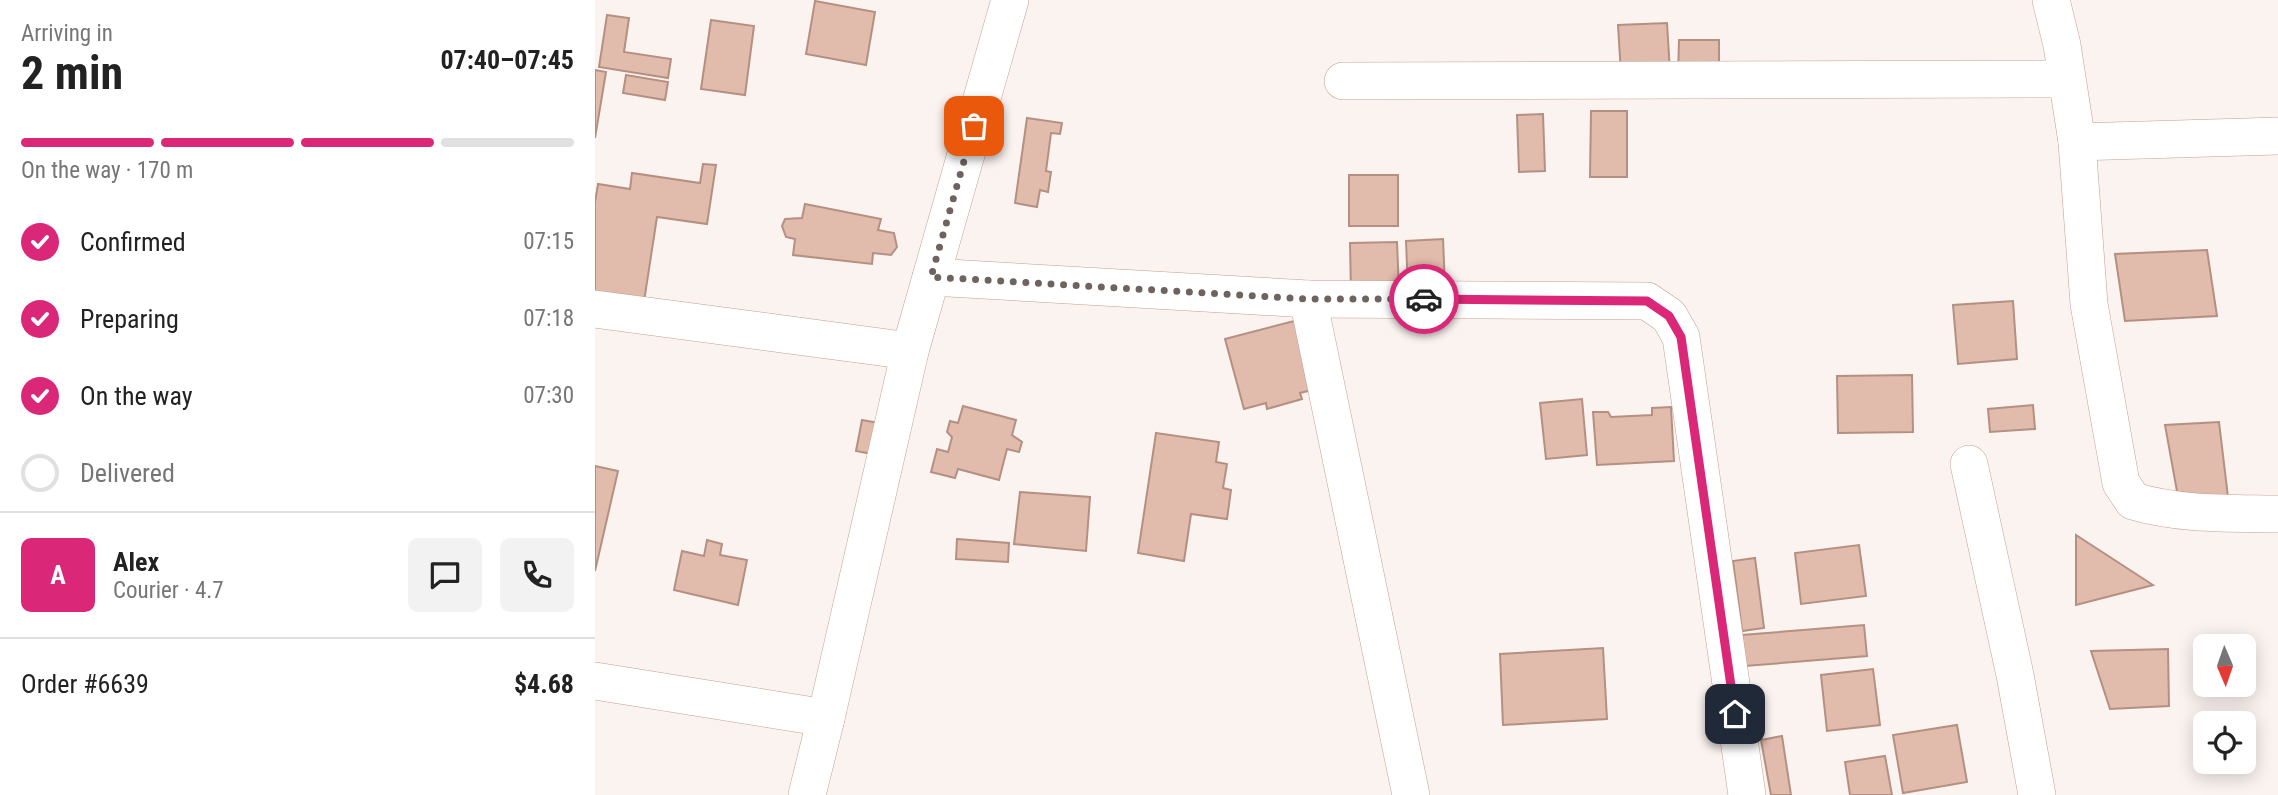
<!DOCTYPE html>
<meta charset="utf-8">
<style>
body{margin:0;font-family:"Roboto Condensed",sans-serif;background:#f2f2f2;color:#222;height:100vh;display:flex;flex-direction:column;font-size:26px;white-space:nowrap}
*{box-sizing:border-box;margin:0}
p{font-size:23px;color:#767676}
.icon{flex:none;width:38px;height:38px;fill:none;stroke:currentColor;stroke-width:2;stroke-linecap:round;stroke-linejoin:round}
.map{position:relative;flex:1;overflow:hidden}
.panel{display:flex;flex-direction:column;background:#fff;width:595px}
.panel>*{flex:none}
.needle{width:46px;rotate:178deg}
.tools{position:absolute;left:1598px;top:634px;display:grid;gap:14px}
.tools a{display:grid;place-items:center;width:63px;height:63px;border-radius:10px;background:#fff;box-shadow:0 4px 18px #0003;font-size:35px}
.pin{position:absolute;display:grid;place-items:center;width:60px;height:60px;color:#fff;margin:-30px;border-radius:14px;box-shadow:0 4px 10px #0006}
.courier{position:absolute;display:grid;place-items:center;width:70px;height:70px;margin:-35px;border:5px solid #db2777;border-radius:50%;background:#fff;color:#222;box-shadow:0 2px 9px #0007}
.headline em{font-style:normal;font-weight:700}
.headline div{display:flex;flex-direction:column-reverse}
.headline{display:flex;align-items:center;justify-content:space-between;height:119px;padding:0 21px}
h1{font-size:46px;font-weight:700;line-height:52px}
.bar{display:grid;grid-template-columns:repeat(4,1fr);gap:10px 7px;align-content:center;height:84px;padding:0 21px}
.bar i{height:9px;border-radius:5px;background:#e0e0e0}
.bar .selected{background:#db2777}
.bar p{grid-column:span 4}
.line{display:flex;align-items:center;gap:18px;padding:0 21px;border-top:2px solid #e0e0e0}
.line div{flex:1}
.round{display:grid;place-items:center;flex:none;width:74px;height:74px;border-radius:10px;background:#f2f2f2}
ol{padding:0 21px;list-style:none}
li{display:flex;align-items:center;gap:21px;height:77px}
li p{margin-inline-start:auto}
li .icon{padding:7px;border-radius:50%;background:#db2777;color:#fff;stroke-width:4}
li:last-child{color:#767676}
li i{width:38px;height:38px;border:4px solid #e0e0e0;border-radius:50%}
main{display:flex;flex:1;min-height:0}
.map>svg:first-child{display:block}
.building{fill:#e1bbac;stroke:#b59082;stroke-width:2}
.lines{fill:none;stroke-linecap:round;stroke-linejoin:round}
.minor-casing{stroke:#c49f90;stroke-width:38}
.minor{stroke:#fff;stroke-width:37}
.done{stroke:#6e635e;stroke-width:7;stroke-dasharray:0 12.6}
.route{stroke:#db2777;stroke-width:9}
</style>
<main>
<section class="panel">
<div class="headline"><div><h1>2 min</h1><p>Arriving in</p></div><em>07:40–07:45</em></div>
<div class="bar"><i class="selected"></i><i class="selected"></i><i class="selected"></i><i></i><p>On the way · 170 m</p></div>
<ol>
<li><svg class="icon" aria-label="check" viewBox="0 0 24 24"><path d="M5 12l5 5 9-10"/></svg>Confirmed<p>07:15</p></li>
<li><svg class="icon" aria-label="check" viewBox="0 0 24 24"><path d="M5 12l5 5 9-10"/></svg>Preparing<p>07:18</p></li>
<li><svg class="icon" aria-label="check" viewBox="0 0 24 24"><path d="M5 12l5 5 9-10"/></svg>On the way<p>07:30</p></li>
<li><i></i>Delivered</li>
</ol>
<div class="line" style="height:126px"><b class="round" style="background:#db2777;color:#fff">A</b><div><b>Alex</b><p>Courier · 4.7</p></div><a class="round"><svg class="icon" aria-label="chat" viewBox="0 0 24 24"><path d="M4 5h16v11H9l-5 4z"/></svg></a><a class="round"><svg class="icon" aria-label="phone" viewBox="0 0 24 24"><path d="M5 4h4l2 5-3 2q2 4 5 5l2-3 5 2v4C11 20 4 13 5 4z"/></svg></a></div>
<div class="line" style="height:91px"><div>Order #6639</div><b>$4.68</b></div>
</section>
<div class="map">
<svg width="1683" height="795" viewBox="0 0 1683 795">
<rect width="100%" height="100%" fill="#fbf3f0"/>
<g class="building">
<path d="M 220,1 L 280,12 L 271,65 L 211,54 Z"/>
<path d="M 12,15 L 34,18 L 29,52 L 76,59 L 73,78 L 4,67 Z"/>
<path d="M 116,20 L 159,26 L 150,95 L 106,89 Z"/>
<path d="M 1072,23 L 1075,72 L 1026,74 L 1023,25 Z"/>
<path d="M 1084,40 L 1124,40 L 1124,74 L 1083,74 Z"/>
<path d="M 0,70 L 11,72 L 0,138 Z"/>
<path d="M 31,75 L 73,82 L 70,100 L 28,93 Z"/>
<path d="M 996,111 L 1032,111 L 1032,177 L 995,177 Z"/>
<path d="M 948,114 L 950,171 L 924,172 L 922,115 Z"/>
<path d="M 432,118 L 467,123 L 465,134 L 456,133 L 451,171 L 456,172 L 453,192 L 445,190 L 442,207 L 420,203 Z"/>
<path d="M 108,164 L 121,165 L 112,224 L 62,217 L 48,308 L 0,301 L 0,202 L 3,184 L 35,189 L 37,173 L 105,183 Z"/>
<rect x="754" y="175" width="49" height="51"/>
<path d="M 210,204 L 286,219 L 283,230 L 299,233 L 302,247 L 296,255 L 278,253 L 277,264 L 198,255 L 200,239 L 191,237 L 187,226 L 190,219 L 207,218 Z"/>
<path d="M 848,239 L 850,287 L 813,290 L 811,241 Z"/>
<path d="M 802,242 L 804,291 L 756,293 L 755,243 Z"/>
<path d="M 1612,250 L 1622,316 L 1530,321 L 1520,254 Z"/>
<path d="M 1418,301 L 1422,359 L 1363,364 L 1358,305 Z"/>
<path d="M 703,320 L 721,389 L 705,393 L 707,399 L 672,409 L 671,403 L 649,409 L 630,339 Z"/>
<path d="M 1317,375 L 1318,432 L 1243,433 L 1242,376 Z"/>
<path d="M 987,399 L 992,455 L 951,459 L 945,403 Z"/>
<path d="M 1438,405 L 1440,429 L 1395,432 L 1393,409 Z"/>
<path d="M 368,406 L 421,420 L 417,435 L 427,442 L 424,452 L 412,449 L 404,480 L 363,469 L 360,478 L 336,472 L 342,449 L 353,452 L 357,437 L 352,432 L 355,421 L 363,423 Z"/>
<path d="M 1076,407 L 1079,461 L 1002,465 L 998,412 L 1013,412 L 1016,417 L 1057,415 L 1057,408 Z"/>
<path d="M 267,420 L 284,423 L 277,454 L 261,451 Z"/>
<path d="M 1624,422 L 1633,497 L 1585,508 L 1570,425 Z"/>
<path d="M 561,433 L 624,442 L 621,462 L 632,464 L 628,488 L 636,490 L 632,519 L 596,514 L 589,561 L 543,553 Z"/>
<path d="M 0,466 L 23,471 L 0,571 Z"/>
<path d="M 425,492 L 495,497 L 491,551 L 419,544 Z"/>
<path d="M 1481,535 L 1558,585 L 1481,605 Z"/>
<path d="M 362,539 L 414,543 L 413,562 L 361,559 Z"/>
<path d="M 112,540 L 127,544 L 125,555 L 152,560 L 143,605 L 79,590 L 87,551 L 109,556 Z"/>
<path d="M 1264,545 L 1271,596 L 1206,604 L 1200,553 Z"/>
<path d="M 1160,558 L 1169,628 L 1147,631 L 1138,561 Z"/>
<path d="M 1269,625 L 1272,656 L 1150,666 L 1147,635 Z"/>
<path d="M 1008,648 L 1012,719 L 908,725 L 905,654 Z"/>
<path d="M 1573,649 L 1574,706 L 1515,709 L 1496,651 Z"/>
<path d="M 1278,669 L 1285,725 L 1232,731 L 1226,675 Z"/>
<path d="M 1362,725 L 1372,782 L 1308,793 L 1298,735 Z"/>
<path d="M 1187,736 L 1196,795 L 1176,795 L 1166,740 Z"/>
<path d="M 1290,756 L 1297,795 L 1255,795 L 1250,762 Z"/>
</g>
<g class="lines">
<defs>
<g id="minor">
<path d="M 1456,0 L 1467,45 L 1482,142 L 1494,304 L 1526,483 L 1538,501 C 1585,515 1635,513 1683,514"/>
<path d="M 748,81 L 1471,79"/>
<path d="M 1482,142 L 1683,136"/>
<path d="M 336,277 L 713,299 L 1052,301 L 1074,316 L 1086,337 L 1152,795"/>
<path d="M 713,299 L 816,795"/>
<path d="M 0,309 L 315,351"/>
<path d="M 1374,464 L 1420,675 L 1442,795"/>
<path d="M 0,681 L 231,718"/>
<path d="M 212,795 L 231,718 L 315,351 L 415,0"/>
</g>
</defs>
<use href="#minor" class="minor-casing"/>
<use href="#minor" class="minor"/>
</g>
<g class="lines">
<path class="done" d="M 379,126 L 336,277 L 713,299 L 829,299"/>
<path class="route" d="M 829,299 L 1052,301 L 1074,316 L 1086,337 L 1140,714"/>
</g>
</svg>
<div class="tools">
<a><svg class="needle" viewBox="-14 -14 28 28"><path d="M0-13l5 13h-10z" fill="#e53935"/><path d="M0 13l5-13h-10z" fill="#767676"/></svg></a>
<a><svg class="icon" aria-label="locate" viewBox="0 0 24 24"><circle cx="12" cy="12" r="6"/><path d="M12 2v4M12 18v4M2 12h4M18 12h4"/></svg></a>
</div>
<div class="pin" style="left:379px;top:126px;background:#ea580c"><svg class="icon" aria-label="bag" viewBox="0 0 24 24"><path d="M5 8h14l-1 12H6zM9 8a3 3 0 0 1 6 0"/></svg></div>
<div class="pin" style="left:1140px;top:714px;background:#1f2937"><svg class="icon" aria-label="home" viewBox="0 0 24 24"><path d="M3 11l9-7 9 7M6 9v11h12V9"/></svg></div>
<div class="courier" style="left:829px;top:299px"><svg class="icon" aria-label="car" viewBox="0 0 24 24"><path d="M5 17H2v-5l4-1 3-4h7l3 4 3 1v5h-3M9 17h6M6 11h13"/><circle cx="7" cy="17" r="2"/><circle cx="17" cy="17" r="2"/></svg></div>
</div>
</main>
